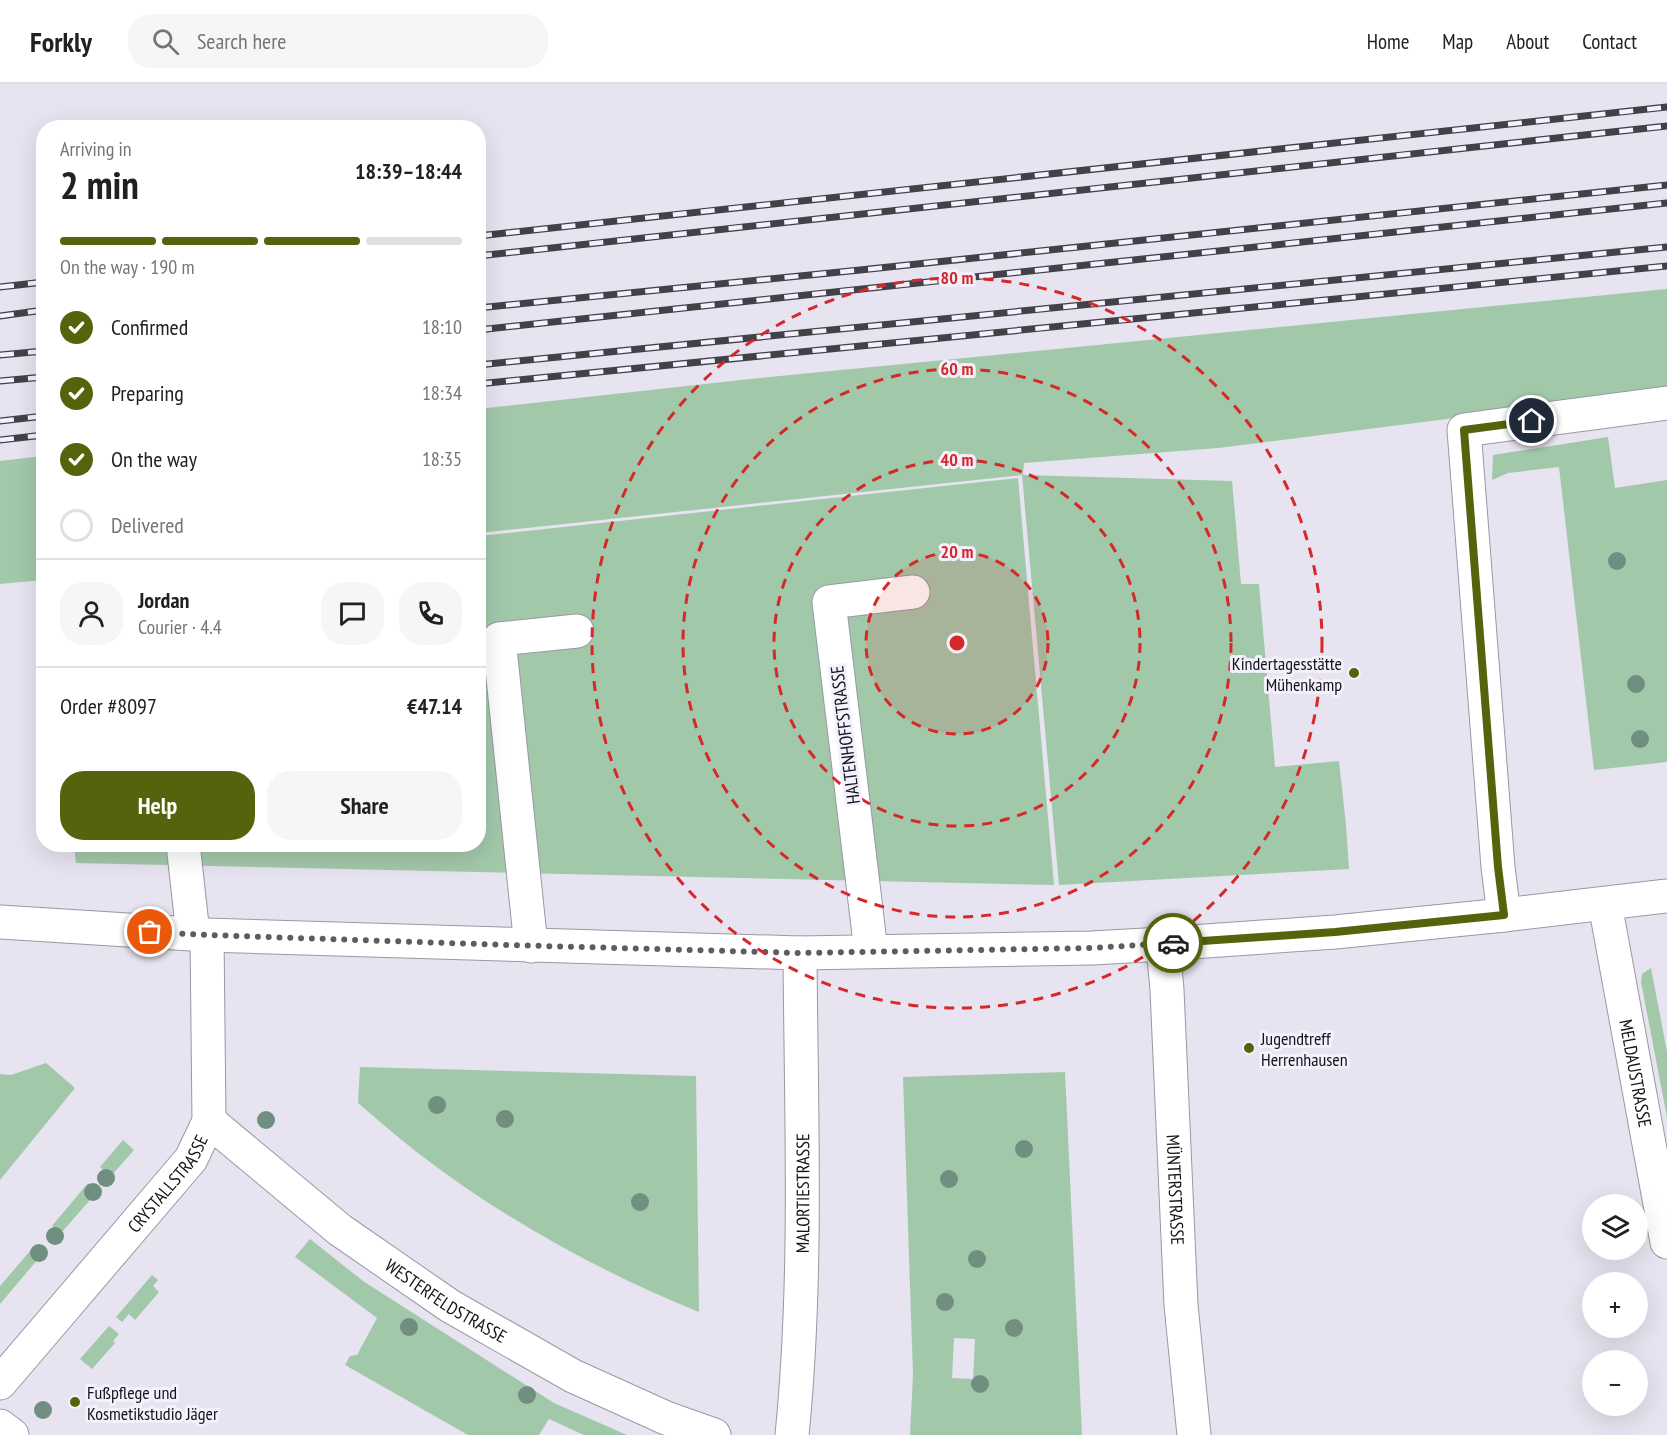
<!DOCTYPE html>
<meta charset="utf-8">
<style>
body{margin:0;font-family:"PT Sans Narrow",sans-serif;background:#f6f6f6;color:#202124;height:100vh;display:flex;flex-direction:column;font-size:22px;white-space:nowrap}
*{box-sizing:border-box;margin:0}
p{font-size:20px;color:#757577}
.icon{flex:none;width:33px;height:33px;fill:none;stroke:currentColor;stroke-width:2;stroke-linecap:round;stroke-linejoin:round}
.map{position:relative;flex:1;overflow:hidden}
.sheet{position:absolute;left:36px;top:36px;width:450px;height:732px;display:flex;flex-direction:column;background:#fff;border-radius:24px;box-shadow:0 6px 24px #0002}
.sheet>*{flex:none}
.buttons{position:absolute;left:1582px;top:1110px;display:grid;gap:12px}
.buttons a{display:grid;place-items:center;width:66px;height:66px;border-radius:50%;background:#fff;box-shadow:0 6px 24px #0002;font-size:30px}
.pin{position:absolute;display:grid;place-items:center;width:51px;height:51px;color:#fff;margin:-26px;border:3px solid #fff;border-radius:50%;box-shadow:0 2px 6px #0007}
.courier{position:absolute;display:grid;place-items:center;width:60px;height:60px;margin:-30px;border:4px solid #54640c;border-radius:50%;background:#fff;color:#222;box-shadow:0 2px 8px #0007}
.head em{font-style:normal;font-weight:700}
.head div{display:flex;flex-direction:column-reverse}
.head{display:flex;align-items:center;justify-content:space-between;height:102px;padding:0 24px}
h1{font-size:39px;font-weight:700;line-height:45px}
.bar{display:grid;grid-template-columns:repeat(4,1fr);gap:9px 6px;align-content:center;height:72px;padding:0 24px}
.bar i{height:8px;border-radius:4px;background:#e0e0e0}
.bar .active{background:#54640c}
.bar p{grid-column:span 4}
.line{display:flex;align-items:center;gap:15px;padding:0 24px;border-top:2px solid #e0e0e0}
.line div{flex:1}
.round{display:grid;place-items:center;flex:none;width:63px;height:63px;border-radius:24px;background:#f6f6f6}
ol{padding:0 24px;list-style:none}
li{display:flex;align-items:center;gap:18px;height:66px}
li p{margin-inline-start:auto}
li .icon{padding:6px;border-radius:50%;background:#54640c;color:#fff;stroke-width:4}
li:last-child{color:#757577}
li i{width:33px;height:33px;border:3px solid #e0e0e0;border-radius:50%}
.action{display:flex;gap:12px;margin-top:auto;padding:12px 24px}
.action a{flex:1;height:69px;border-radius:24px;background:#54640c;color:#fff;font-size:24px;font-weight:700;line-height:69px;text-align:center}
.action a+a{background:#f6f6f6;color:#202124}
header{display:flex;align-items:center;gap:36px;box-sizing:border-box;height:84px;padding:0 30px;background:#fff;border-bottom:2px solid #e0e0e0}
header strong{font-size:28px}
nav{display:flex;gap:33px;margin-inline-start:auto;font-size:21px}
.search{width:420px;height:54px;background:#f6f6f6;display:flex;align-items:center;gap:15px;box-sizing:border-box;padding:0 21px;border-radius:24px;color:#757577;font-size:22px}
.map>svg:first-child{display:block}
.green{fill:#a2c8aa;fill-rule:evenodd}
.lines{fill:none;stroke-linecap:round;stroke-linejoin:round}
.minor-casing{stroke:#9b97a3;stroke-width:35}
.minor{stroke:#fff;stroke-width:33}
.rail-casing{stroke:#424147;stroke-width:7}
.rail{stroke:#f4f0fd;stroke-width:4.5;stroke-dasharray:14;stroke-linecap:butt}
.tree{fill:#718f80}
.done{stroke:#5e5c63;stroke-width:6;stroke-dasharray:0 10.8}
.route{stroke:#54640c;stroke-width:8}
.ring{fill:none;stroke:#d62828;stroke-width:3;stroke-dasharray:10 8}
.poi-dot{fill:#54640c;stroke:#f4f0fd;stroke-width:2}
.labels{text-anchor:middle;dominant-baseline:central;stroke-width:6;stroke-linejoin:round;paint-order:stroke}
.poi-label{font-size:18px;fill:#141317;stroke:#f4f0fd;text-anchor:start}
.street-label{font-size:18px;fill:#141317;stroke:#f4f0fd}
.centre{fill:#d62828;stroke:#f4f0fd;stroke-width:3}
.ring-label{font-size:18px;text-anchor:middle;font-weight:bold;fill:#d62828;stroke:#f4f0fd;stroke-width:6;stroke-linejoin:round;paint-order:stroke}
</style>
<header>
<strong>Forkly</strong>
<div class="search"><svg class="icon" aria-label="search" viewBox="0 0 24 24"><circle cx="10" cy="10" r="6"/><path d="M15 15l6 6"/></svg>Search here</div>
<nav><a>Home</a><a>Map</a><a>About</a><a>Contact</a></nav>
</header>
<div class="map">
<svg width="1667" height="1351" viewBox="0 0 1667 1351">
<rect width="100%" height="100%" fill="#e7e3f0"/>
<g class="green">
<path d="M 1667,205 L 1667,307 L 1218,364 L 1024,379 L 1023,391 L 1232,397 L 1241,500 L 1259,500 L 1275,683 L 1339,677 L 1346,741 L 1349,785 L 1059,801 L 1022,391 L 479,449 L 478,325 L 750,295 Z"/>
<path d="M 1608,353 L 1615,404 L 1667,396 L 1667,678 L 1594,686 L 1559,383 L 1508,389 L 1492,396 L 1493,371 Z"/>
<path d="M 43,372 L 43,496 L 0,500 L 0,377 Z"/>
<path d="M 1018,394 L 1054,801 L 76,779 L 74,761 L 478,760 L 479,452 Z"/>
<path d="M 1651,884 L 1667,968 L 1667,1033 L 1641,898 L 1642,890 Z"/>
<path d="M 46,979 L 75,1004 L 0,1096 L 0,990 L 11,991 Z"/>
<path d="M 360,983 L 696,992 L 699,1228 C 598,1187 500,1133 414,1066 C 395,1051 377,1035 358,1019 Z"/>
<path d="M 1065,988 L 1082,1351 L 910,1351 L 913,1291 L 903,993 ZM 954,1254 L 975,1255 L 973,1295 L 952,1294 Z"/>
<path d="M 123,1056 L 134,1066 L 105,1099 L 101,1095 L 106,1089 L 100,1083 Z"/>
<path d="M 88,1099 L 97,1108 L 54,1157 L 50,1154 L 56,1146 L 52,1142 Z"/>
<path d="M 310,1155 L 363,1197 L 554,1319 L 627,1351 L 584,1351 L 549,1335 L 539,1351 L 468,1351 L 345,1281 L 350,1272 L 357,1271 L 377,1234 L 295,1173 Z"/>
<path d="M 36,1160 L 44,1168 L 0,1220 L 0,1202 Z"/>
<path d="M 152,1191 L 158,1196 L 153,1202 L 159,1208 L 135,1236 L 129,1230 L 122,1238 L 116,1233 Z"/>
<path d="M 109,1242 L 119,1250 L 113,1257 L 115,1259 L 92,1285 L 80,1275 Z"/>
</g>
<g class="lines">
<defs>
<g id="minor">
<path d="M 183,760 L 193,850"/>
<path id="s1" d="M 1605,820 L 1667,1158"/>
<path d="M 1504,831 L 1498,783 L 1464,346 L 1667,319"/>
<path d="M 0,838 L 207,851 L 800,869 L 1092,864 L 1163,860 L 1335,848 L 1504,831 L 1667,812"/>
<path id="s2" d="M 1163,860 L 1167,906 L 1181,1221 L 1194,1351"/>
<path d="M 531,862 L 499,555 L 577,547"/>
<path d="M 871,867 L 829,518 L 913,508"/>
<path id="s3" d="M 209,1037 L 340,1146 L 450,1222 L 573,1292 L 666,1334 L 714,1351"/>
<path id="s4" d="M 0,1299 L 191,1075 L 209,1037 L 207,851"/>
<path d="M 0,1342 L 12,1351"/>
<path id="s5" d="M 792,1351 C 808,1191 801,1029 800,869"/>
</g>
</defs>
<use href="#minor" class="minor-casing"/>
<use href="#minor" class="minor"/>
<defs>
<g id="rail">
<path d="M 478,152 L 1667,23"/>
<path d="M 478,172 L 1667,42"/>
<path d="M 0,203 L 44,198"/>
<path d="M 478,224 L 860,186 L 1667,101"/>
<path d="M 0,232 L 44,226"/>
<path d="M 478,246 L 1667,119"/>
<path d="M 0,271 L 44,267"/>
<path d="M 478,281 L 1667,163"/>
<path d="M 0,297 L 44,293"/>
<path d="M 478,300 L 1667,182"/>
<path d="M 0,337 L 44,332"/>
<path d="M 0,356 L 44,351"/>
</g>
</defs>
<use href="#rail" class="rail-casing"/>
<use href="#rail" class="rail"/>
</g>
<g class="tree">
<circle cx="1617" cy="477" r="9"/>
<circle cx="1636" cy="600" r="9"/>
<circle cx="1640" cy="655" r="9"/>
<circle cx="437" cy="1021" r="9"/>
<circle cx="505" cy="1035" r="9"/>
<circle cx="266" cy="1036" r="9"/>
<circle cx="1024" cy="1065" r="9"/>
<circle cx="106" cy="1094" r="9"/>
<circle cx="949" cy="1095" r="9"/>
<circle cx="93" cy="1108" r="9"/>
<circle cx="640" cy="1118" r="9"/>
<circle cx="55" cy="1152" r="9"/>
<circle cx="39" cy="1169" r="9"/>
<circle cx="977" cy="1175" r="9"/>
<circle cx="945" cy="1218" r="9"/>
<circle cx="409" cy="1243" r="9"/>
<circle cx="1014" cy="1244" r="9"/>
<circle cx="980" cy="1300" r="9"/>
<circle cx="527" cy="1311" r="9"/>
<circle cx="43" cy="1326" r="9"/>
</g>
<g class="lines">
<path class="done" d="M 150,848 L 207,851 L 508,861 L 800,869 L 1092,864 L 1173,859"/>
<path class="route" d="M 1173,859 L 1335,848 L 1504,831 L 1498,783 L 1464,346 L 1532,337"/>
</g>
<circle cx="957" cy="559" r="91" fill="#d62828" fill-opacity=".12"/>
<g class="ring">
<circle cx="957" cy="559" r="91"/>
<circle cx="957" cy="559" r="183"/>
<circle cx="957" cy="559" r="274"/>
<circle cx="957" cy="559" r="365"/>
</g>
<g class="poi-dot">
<circle cx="1354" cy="589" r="6"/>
<circle cx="1249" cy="964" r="6"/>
<circle cx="75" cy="1318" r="6"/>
</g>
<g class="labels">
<g class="poi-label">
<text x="1342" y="579" text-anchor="end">Kindertagesstätte<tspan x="1342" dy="21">Mühenkamp</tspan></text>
<text x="1261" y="954">Jugendtreff<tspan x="1261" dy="21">Herrenhausen</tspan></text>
<text x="87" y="1308">Fußpflege und<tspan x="87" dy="21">Kosmetikstudio Jäger</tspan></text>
</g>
<g class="street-label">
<text transform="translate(845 651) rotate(-97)">HALTENHOFFSTRASSE</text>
<text stroke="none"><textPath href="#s1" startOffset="172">MELDAUSTRASSE</textPath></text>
<text stroke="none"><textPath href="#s4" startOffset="261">CRYSTALLSTRASSE</textPath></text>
<text stroke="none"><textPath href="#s2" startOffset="246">MÜNTERSTRASSE</textPath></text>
<text stroke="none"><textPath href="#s5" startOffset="242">MALORTIESTRASSE</textPath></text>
<text stroke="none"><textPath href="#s3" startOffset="298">WESTERFELDSTRASSE</textPath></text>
</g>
</g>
<circle cx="957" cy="559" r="9" class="centre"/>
<g class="ring-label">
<text x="957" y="200">80 m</text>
<text x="957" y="291">60 m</text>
<text x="957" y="382">40 m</text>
<text x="957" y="474">20 m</text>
</g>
</svg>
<div class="buttons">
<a><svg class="icon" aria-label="layers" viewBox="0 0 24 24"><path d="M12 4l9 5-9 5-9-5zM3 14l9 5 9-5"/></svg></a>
<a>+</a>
<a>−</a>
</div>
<div class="pin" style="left:150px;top:848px;background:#ea580c"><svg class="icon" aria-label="bag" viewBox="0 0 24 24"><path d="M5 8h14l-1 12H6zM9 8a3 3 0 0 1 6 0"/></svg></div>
<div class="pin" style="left:1532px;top:337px;background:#1f2937"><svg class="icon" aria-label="home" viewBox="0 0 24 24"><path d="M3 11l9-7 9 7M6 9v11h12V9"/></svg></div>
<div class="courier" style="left:1173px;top:859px"><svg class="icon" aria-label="car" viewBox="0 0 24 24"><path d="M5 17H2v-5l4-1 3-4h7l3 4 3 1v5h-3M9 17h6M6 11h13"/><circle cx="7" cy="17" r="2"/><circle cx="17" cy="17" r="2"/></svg></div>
<section class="sheet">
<div class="head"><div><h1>2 min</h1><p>Arriving in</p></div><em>18:39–18:44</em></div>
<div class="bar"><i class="active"></i><i class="active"></i><i class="active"></i><i></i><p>On the way · 190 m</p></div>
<ol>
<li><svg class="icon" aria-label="check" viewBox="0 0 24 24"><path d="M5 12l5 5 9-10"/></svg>Confirmed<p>18:10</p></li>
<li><svg class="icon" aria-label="check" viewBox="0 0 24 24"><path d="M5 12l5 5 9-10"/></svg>Preparing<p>18:34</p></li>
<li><svg class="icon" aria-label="check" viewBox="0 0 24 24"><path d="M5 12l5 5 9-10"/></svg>On the way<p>18:35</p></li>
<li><i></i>Delivered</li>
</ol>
<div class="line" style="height:108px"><a class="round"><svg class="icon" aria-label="person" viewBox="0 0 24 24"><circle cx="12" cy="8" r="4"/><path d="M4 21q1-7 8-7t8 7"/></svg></a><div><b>Jordan</b><p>Courier · 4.4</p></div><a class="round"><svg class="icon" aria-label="chat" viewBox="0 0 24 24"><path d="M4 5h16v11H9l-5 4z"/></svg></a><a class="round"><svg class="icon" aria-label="phone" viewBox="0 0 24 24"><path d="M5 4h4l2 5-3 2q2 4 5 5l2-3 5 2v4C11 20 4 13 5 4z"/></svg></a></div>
<div class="line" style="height:78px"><div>Order #8097</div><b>€47.14</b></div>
<div class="action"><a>Help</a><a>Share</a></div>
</section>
</div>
